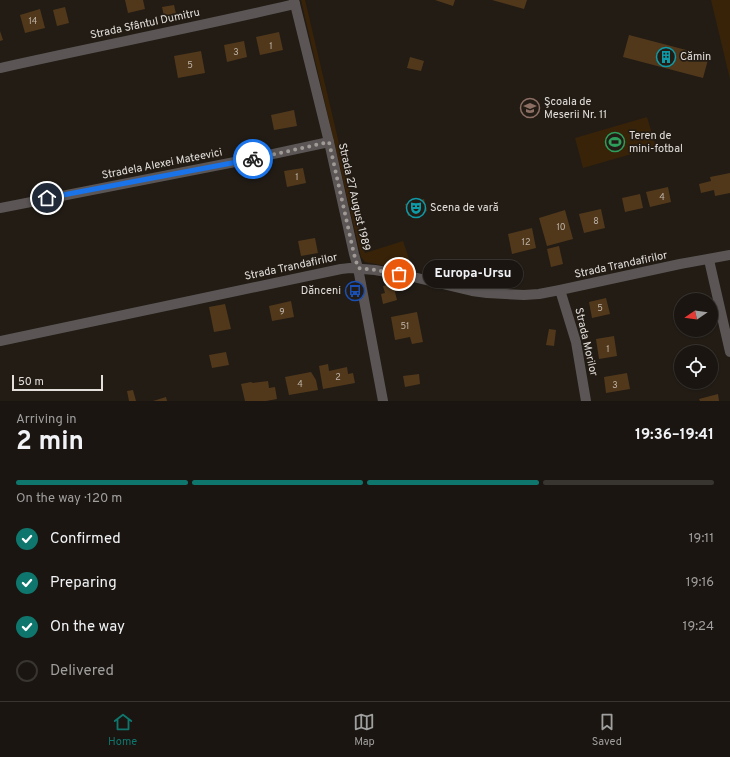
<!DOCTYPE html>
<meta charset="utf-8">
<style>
body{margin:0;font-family:Overpass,sans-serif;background:#27221e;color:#f1f3f6;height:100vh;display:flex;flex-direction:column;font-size:15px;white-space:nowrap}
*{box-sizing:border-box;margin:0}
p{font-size:13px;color:#9f9f9f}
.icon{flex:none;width:22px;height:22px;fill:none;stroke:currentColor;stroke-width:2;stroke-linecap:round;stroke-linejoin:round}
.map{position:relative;height:401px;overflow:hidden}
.sheet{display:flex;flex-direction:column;background:#1a1510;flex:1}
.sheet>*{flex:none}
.needle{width:26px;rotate:257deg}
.buttons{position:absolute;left:674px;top:293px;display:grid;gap:8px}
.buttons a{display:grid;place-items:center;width:44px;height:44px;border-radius:50%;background:#1a1510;box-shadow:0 1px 3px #0004,0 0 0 1px #383430;font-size:20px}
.scale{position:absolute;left:12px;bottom:10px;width:91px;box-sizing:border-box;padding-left:4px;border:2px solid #e3deda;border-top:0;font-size:11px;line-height:14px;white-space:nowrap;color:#e3deda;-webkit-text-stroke:3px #221c15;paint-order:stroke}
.pin{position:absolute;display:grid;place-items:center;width:34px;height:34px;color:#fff;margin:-17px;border:2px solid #fff;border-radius:50%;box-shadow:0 1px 4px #0007}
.courier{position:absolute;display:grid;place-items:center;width:40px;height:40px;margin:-20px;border:3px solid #1a73e8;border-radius:50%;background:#fff;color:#222;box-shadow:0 1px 5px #0007}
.bubble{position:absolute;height:28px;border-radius:14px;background:#1a1510;box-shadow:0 1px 3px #0004,0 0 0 1px #383430;font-size:13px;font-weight:700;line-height:28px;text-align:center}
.summary em{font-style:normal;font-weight:700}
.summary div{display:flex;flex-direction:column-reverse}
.summary{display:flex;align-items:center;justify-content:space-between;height:68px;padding:0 16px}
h1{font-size:26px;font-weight:700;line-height:30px}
.bar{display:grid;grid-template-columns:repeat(4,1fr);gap:6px 4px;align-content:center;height:48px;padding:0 16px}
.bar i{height:5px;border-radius:3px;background:#383430}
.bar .selected{background:#0f766e}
.bar p{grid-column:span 4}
ol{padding:0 16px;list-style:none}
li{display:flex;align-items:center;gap:12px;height:44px}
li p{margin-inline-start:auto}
li .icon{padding:4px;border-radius:50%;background:#0f766e;color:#fff;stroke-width:4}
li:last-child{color:#9f9f9f}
li i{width:22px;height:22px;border:2px solid #383430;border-radius:50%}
.tabs{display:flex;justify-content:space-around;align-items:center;height:56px;border-top:1px solid #383430;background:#1a1510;font-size:11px;color:#9f9f9f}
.tabs a{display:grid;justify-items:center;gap:2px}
.tabs .selected{color:#0f766e}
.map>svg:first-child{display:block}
.green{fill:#382309}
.building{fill:#51381b}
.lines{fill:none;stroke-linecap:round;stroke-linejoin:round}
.minor{stroke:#5b5655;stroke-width:10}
.done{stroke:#9f9a95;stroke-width:4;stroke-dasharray:0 7.2}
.route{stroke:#1a73e8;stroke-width:5}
.labels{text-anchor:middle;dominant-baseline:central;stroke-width:3.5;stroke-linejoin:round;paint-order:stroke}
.number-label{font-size:9px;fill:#beb4aa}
.street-label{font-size:11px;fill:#e3deda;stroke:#221c15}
.poi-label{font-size:11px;fill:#e3deda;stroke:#221c15;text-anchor:start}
</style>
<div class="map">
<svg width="730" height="401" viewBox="0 0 730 401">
<rect width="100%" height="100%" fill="#221c15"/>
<g class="green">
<path d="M 301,0 L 305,0 L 365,253 L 403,241 L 413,271 L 365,262 L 361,257 Z"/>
<path d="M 711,0 L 730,0 L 730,79 Z"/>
<path d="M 647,117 L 656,147 L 583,168 L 575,138 Z"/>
</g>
<g class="building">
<path d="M 125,0 L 143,0 L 145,9 L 128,13 Z"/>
<path d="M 435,0 L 455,0 L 453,6 Z"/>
<path d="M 492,0 L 527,0 L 524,9 Z"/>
<path d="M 174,5 L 176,14 L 164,16 L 162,7 Z"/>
<path d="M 65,7 L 69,23 L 57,26 L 53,10 Z"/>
<path d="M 40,9 L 45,28 L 25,33 L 20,15 Z"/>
<path d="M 0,31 L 3,40 L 0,41 Z"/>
<path d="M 279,32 L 283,50 L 260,55 L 256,37 Z"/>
<path d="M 629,35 L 709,56 L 703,78 L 623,57 Z"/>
<path d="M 244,41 L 247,57 L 227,62 L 224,45 Z"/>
<path d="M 201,51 L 205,73 L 178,78 L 174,56 Z"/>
<path d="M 410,57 L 424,61 L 421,71 L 407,68 Z"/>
<path d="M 294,110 L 297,126 L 274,130 L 271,115 Z"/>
<path d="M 303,168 L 306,183 L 287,187 L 284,171 Z"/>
<path d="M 730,173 L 730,193 L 715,196 L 714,190 L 701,193 L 699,184 L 711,181 L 710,177 Z"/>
<path d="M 668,187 L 671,202 L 650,207 L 646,192 Z"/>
<path d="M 640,194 L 643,208 L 625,212 L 622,198 Z"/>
<path d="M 424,199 L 427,211 L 408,216 L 405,204 Z"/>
<path d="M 601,209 L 605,228 L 584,233 L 579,214 Z"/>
<path d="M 565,210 L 573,239 L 547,246 L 539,218 Z"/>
<path d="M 532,228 L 536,248 L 512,254 L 508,234 Z"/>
<path d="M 315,238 L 318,253 L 301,256 L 298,241 Z"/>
<path d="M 559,246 L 563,264 L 551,267 L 547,249 Z"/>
<path d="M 393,284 L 397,300 L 383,304 L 381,294 L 385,293 L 383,286 Z"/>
<path d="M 606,298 L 610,314 L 592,318 L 589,302 Z"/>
<path d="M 291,301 L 294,317 L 272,321 L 269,306 Z"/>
<path d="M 225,304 L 231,329 L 214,332 L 209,307 Z"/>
<path d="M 417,312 L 423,342 L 412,344 L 410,337 L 395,340 L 391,317 Z"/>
<path d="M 549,329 L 556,330 L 554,346 L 546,345 Z"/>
<path d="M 614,336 L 617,356 L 599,359 L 596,339 Z"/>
<path d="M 226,352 L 229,365 L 212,368 L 209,355 Z"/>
<path d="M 328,364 L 329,371 L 347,367 L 348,374 L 353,373 L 355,383 L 323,389 L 319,366 Z"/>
<path d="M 311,372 L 316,380 L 318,390 L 289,395 L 285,377 Z"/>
<path d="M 627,373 L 630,389 L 606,393 L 604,377 Z"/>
<path d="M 419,374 L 420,384 L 405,387 L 403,376 Z"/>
<path d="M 268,381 L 269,388 L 275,387 L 277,399 L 266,401 L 245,401 L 241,384 L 251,382 L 253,383 Z"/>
<path d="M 133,390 L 136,401 L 129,401 L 127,391 Z"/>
<path d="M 718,394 L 719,401 L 700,401 L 699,399 Z"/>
<path d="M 166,397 L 167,401 L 153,401 Z"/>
</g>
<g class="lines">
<g class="minor">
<path d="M 294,0 L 329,142 L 354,254 L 358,268 L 383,401"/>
<path d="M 0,68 C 98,46 197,27 295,4"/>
<path d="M 0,208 L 245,160 L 329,142"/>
<path d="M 709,260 L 730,352"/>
<path d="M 560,290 L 576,342 L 586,401"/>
<path d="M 0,341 L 341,269 L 350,268 L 375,270 L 409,276 L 472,291 L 487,293 L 524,295 L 539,294 L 560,290 L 680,264 L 730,255"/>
</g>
</g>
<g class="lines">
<path class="done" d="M 253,159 L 329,142 L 354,254 L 358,268 L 375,270 L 399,274"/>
<path class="route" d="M 47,198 L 253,159"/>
</g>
<defs>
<symbol id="building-ring" viewBox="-11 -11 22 22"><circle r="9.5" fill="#221c15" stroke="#0f9aa8" stroke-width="1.5"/><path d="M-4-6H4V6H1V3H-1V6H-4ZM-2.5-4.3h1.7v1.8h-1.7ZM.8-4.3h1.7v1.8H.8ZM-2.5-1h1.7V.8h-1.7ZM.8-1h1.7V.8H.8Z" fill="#0f9aa8"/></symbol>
<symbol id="university-ring" viewBox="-11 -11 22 22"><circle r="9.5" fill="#221c15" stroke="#8d6e63" stroke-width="1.5"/><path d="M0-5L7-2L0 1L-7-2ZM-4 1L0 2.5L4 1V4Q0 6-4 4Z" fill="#8d6e63"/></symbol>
<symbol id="stadium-ring" viewBox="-11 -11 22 22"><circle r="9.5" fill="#221c15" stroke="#2e9e5b" stroke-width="1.5"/><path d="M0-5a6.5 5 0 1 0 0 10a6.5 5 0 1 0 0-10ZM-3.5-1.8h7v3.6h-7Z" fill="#2e9e5b"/></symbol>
<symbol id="theatre-ring" viewBox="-11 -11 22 22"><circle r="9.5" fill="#221c15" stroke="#0f9aa8" stroke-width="1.5"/><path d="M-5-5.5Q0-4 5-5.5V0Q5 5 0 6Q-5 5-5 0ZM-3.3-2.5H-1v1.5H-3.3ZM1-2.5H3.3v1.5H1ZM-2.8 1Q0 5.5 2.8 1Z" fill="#0f9aa8"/></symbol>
<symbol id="bus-ring" viewBox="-11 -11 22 22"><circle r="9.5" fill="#221c15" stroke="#1a4fb4" stroke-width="1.5"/><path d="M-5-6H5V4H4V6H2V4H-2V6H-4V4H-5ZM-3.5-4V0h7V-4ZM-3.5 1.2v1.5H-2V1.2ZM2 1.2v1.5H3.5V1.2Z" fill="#1a4fb4"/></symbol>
</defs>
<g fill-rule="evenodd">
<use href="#building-ring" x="655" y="46" width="22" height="22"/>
<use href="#university-ring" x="519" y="97" width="22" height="22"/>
<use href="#stadium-ring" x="604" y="131" width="22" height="22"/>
<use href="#theatre-ring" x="405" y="197" width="22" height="22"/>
<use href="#bus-ring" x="344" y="280" width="22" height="22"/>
</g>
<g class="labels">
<g class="number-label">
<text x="33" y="21">14</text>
<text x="271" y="46">1</text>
<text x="236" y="52">3</text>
<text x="190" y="65">5</text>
<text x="297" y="177">1</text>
<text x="662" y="197">4</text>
<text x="596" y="221">8</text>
<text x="561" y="227">10</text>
<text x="526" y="242">12</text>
<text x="600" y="308">5</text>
<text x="282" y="312">9</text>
<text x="405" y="326">51</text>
<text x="608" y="349">1</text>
<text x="338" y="377">2</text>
<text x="300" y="384">4</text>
<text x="615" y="385">3</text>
</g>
<g class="street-label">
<text transform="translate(145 24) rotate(-12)">Strada Sfântul Dumitru</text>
<text transform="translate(162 164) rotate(-11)">Stradela Alexei Mateevici</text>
<text transform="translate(354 197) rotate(77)">Strada 27 August 1989</text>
<text transform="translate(621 265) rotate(-12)">Strada Trandafirilor</text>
<text transform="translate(291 267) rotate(-12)">Strada Trandafirilor</text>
<text transform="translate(586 342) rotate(77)">Strada Morilor</text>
</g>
<g class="poi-label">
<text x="680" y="57">Cămin</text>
<text x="544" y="102">Şcoala de<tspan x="544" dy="13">Meserii Nr. 11</tspan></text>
<text x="629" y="136">Teren de<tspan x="629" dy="13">mini-fotbal</tspan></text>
<text x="430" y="208">Scena de vară</text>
<text x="341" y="291" text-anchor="end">Dănceni</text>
</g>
</g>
</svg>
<div class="buttons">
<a><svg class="needle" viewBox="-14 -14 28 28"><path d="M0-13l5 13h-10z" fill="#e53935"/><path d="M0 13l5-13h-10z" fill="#9f9f9f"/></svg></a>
<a><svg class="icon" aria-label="locate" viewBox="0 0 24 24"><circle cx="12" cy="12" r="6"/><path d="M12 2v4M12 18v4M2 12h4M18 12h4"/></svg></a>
</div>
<div class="scale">50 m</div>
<div class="pin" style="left:399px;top:274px;background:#ea580c"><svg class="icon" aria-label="bag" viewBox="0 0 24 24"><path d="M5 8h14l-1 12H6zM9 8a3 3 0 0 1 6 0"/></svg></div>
<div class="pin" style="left:47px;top:198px;background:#1f2937"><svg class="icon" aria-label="home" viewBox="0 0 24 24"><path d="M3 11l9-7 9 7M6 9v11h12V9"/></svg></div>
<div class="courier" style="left:253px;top:159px"><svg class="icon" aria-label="bike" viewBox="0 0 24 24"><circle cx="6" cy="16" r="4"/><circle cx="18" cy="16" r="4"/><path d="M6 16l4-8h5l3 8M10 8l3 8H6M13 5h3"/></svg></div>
<div class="bubble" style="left:423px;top:260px;width:100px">Europa-Ursu</div>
</div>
<section class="sheet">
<div class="summary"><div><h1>2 min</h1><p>Arriving in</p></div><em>19:36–19:41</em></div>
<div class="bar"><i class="selected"></i><i class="selected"></i><i class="selected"></i><i></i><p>On the way · 120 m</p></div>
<ol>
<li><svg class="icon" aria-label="check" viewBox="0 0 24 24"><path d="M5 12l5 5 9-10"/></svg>Confirmed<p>19:11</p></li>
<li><svg class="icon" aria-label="check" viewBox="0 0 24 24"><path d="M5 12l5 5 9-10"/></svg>Preparing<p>19:16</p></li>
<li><svg class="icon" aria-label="check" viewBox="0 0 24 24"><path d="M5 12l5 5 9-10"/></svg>On the way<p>19:24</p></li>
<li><i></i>Delivered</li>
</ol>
</section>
<nav class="tabs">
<a class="selected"><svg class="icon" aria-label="home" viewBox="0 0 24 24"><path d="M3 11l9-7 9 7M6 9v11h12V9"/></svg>Home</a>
<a><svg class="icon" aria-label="map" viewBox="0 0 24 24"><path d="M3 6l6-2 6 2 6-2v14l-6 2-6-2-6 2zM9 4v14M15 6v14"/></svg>Map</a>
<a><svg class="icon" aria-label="saved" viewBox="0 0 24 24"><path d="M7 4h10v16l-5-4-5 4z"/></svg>Saved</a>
</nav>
